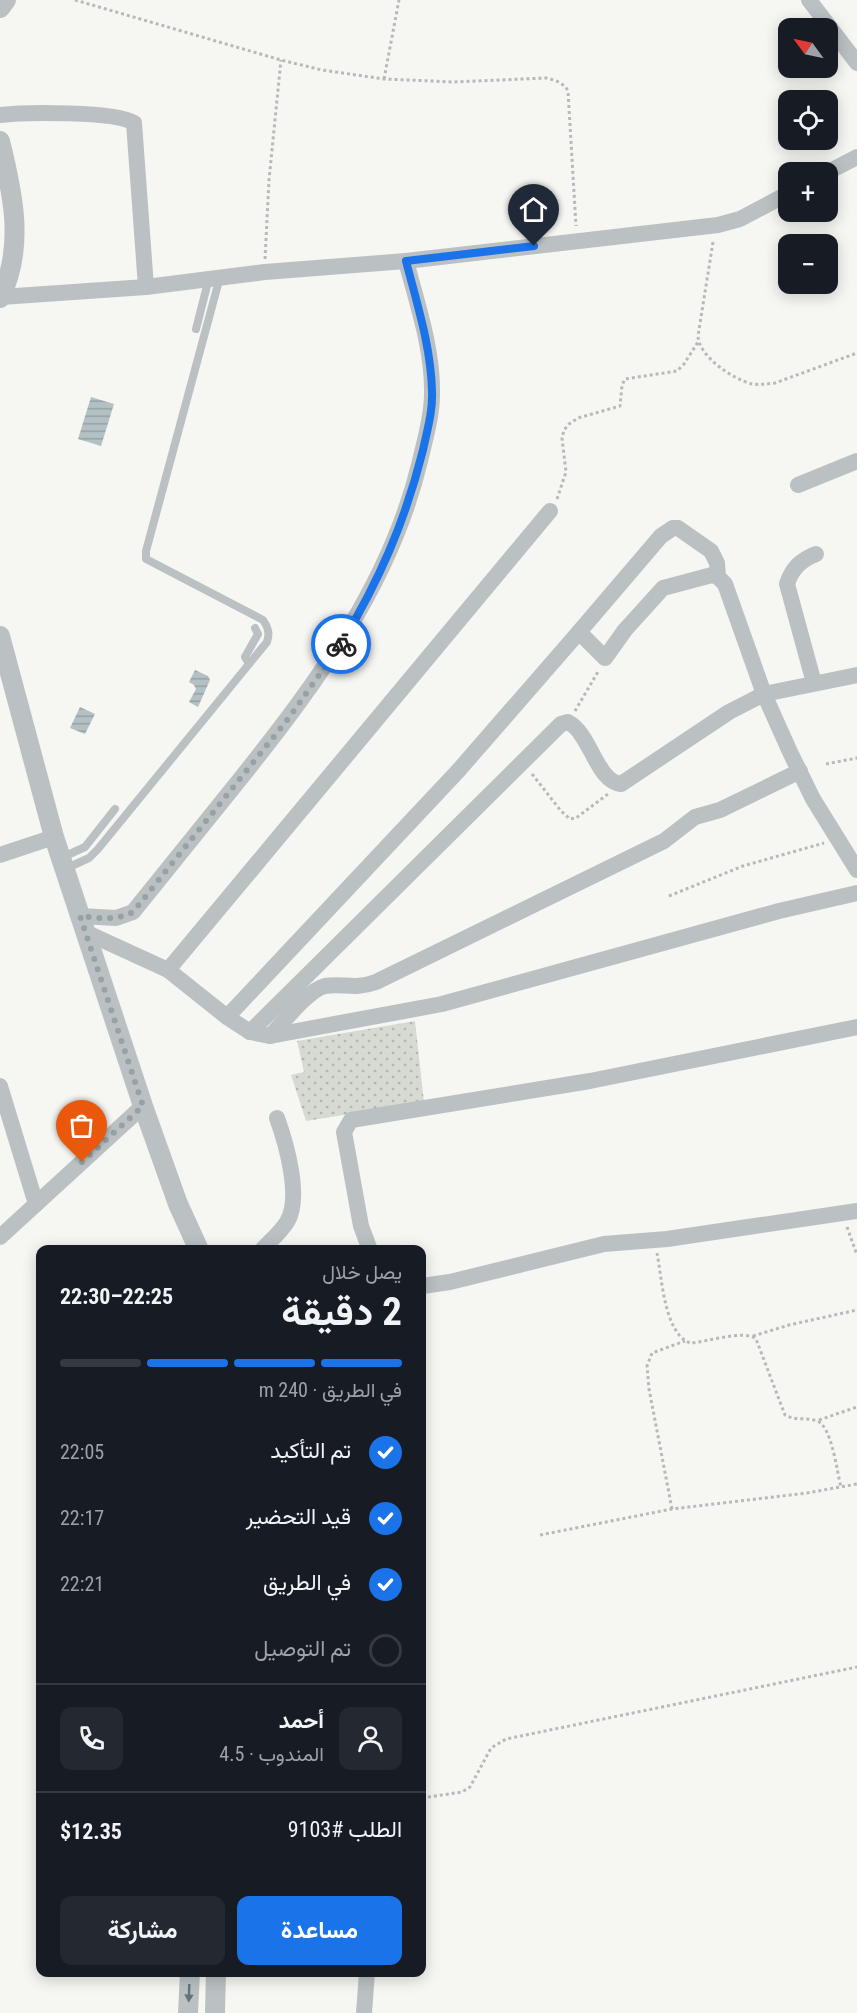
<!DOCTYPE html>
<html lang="ar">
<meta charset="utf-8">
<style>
body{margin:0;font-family:"Roboto Condensed",Vazirmatn,sans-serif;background:#242831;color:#f1f3f6;direction:rtl;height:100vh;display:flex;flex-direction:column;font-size:22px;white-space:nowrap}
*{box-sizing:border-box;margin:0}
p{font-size:20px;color:#9ea1a6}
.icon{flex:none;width:33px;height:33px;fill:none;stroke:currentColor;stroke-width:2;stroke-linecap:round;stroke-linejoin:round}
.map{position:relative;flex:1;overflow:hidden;direction:ltr}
.drawer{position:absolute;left:36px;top:1245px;width:390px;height:732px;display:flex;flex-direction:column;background:#171b24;border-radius:12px;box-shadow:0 3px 15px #0003;direction:rtl}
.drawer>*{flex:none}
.needle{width:39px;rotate:303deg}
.tools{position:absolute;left:778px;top:18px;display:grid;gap:12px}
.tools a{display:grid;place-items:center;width:60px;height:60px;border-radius:12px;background:#171b24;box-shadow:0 3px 15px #0003;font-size:30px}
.pin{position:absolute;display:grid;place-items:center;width:51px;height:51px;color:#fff;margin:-62px -26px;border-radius:50% 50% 50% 0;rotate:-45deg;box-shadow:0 0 6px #0007}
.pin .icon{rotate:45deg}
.courier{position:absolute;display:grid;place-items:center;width:60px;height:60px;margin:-30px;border:4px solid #1a73e8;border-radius:50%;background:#fff;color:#222;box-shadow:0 2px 8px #0007}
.summary em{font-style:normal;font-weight:700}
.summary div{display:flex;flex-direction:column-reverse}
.summary{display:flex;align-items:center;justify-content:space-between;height:102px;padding:0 24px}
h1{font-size:39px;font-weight:700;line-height:45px}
.bar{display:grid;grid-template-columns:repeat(4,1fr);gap:9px 6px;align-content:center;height:72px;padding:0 24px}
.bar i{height:8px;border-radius:4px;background:#363941}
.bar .active{background:#1a73e8}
.bar p{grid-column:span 4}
.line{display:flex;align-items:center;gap:15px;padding:0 24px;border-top:2px solid #363941}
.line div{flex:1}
.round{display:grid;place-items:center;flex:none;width:63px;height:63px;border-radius:12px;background:#242831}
ol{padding:0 24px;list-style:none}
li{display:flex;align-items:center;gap:18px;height:66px}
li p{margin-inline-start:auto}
li .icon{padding:6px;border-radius:50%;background:#1a73e8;color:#fff;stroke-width:4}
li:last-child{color:#9ea1a6}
li i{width:33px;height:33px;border:3px solid #363941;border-radius:50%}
.primary-button{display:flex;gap:12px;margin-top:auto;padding:12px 24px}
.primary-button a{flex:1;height:69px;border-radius:12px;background:#1a73e8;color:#fff;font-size:24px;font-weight:700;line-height:69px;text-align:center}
.primary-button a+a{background:#242831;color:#f1f3f6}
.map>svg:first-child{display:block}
.park{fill:url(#park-dots)}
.water{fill:url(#water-rules)}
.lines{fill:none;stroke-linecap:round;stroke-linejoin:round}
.path{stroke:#b6babc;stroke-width:3;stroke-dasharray:3 3;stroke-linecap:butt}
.service{stroke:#bbc1c3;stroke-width:8}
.minor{stroke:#bbc1c3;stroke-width:16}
.tertiary{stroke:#bbc1c3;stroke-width:20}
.oneway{fill:#64757b}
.done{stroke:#97a2a5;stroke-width:6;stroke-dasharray:0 10.8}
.route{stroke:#1a73e8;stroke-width:8}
</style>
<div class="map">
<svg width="857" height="2013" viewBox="0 0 857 2013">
<defs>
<pattern id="park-dots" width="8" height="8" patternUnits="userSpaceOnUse" patternTransform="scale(1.5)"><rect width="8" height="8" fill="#d7dad3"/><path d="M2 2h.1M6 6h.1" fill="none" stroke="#b2b5b0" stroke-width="1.8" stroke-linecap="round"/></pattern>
<pattern id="water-rules" width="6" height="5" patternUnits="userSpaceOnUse" patternTransform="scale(1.5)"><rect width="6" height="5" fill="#b4c1c4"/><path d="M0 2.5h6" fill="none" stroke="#96a1a4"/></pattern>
</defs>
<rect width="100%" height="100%" fill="#f6f6f3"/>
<path class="park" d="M 415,1021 L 424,1102 L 306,1121 L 291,1075 L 304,1072 L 297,1041 Z"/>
<g class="water">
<path d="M 91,397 L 114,404 L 101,446 L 78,439 Z"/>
<path d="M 195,670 L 208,676 L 210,680 L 198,707 L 189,702 L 196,689 L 194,685 L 189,682 Z"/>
<path d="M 80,707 L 95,714 L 85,734 L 70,728 Z"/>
</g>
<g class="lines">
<g class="path">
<path d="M 75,0 L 281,60 L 322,70 L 384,79 L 454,82 L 546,78 C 555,80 564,83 568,91 L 576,226"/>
<path d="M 384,79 L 399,0"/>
<path d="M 713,242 L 698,336 C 699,357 733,379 752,384 C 760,385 767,384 775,383 L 857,353"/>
<path d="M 265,259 L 269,180 L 281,60"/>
<path d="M 557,499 L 566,472 L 562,438 L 564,430 L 569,424 L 578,418 L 620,406 L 622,385 L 625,379 L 677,371 L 684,364 L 698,342"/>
<path d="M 575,711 L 599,670"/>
<path d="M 826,764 L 857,758"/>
<path d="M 532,774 L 561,811 L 570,819 L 576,818 L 608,794"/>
<path d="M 669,896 L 743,866 L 824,843"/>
<path d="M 847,1227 L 857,1255"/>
<path d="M 657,1253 C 662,1278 664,1333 690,1343 C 707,1342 745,1329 756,1339 L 785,1415 C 795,1421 807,1417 817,1421 C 832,1426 837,1473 841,1487"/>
<path d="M 753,1336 L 789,1325 L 857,1310"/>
<path d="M 819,1420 L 857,1407"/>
<path d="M 672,1509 L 649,1389 L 647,1366 L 652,1353 L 685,1341"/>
<path d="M 540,1535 L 672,1509 L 807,1493 L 857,1484"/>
<path d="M 422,1798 L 462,1792 L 470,1787 L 491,1748 L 506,1739 L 857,1667"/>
</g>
<g class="service">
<path d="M 196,329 L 209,278"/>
<path d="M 249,664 L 245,657 L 258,634 L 255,628"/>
<path d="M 61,858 L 85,847 L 115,809"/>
<path d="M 65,869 L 89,858 L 98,849 L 267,642 C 270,633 268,627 263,620 L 146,559 L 146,551 L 220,277"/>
</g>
<g class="minor">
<path d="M 809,0 L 857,63"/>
<path d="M 0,115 C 24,112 116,111 134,123 L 146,287"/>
<path d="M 828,172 L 857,157"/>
<path d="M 1,297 L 146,287 L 265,272 L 406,261 L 718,225 L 740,219 L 789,193"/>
<path d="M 798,485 L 857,461"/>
<path d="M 579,632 L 661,536 L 673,528 L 678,528 L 711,551 L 717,563 L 718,577"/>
<path d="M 814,683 L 787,584 C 792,568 801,560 816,554"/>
<path d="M 0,855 L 54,837"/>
<path d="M 80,916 L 116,918 L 133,912 C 169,867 205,822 241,778 C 318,681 391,583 420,461 C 425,439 432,417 432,394 C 433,349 417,304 406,261"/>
<path d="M 85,932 L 168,970 L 227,1017 L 250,1032 L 270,1036 L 442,1004 L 779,911 L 857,893"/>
<path d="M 168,970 L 550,511"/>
<path d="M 227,1017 L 458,771 L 579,632 L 605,658 L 625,630 L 663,588 L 712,575 L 718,577 L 725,584 L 764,694 L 790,752 L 813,799 L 857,870"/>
<path d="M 250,1032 L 561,724 L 568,722 C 591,734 596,781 621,784 L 729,712 L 764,694 L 857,675"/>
<path d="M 270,1036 C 283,1023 308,990 325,986 C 344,983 354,990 376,982 L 664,841 L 695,817 L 720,810 L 800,771"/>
<path d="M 0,1086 L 36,1204"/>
<path d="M 0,1237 L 143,1106"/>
<path d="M 262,1250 C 270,1241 281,1232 287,1222 C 302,1198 286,1143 277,1118"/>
<path d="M 370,1250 L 361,1226 L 344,1132 L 351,1120 L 590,1081 L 857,1027"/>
<path d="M 422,1286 L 450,1282 L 604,1244 L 667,1239 L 857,1211"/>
<path d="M 364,2013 L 367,1972"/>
</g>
<g class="tertiary">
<path d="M 0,8 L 6,0"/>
<path d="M 0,141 C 13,194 25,247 0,298"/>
<path d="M 0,636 L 54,837 L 143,1106 L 178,1204 L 199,1250"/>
<path d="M 188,2013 L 190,1972"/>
<path d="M 215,2013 L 216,1972"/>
</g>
</g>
<defs><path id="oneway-solid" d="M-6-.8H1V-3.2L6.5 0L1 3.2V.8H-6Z" transform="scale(1.5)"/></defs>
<use class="oneway" href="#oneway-solid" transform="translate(189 1993) rotate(92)"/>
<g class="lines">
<path class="done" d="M 82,1162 L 143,1106 L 80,916 C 98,918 116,921 133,912 L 288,719 L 341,644"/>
<path class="route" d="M 341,644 C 379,581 405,522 423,450 C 427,431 433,411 432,391 C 431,347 417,304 406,261 L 534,246"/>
</g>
</svg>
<div class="tools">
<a><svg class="needle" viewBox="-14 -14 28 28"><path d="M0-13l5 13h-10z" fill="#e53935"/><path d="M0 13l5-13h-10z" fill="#9ea1a6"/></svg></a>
<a><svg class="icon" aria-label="locate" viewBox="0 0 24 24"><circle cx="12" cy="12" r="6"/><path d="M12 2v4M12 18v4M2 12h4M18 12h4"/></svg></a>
<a>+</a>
<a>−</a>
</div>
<div class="pin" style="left:82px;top:1162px;background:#ea580c"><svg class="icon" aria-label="bag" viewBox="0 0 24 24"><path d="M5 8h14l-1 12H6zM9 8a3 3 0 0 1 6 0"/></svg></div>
<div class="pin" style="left:534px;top:246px;background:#1f2937"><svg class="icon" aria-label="home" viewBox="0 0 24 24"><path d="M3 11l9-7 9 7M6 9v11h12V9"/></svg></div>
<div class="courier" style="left:341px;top:644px"><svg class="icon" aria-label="bike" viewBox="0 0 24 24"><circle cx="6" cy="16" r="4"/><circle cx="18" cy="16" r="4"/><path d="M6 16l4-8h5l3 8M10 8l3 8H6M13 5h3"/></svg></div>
<section class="drawer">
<div class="summary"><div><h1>2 دقيقة</h1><p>يصل خلال</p></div><em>22:25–22:30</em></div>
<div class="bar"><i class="active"></i><i class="active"></i><i class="active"></i><i></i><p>في الطريق · 240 m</p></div>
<ol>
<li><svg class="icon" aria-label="check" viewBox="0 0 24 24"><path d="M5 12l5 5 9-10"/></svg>تم التأكيد<p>22:05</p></li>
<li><svg class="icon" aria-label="check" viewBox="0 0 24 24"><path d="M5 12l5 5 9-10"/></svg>قيد التحضير<p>22:17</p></li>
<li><svg class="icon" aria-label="check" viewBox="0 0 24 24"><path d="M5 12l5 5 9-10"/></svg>في الطريق<p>22:21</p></li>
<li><i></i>تم التوصيل</li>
</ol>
<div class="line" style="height:108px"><a class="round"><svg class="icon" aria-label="person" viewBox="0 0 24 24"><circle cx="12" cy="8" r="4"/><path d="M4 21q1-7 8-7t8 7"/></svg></a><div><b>أحمد</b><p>المندوب · 4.5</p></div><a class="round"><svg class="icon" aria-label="phone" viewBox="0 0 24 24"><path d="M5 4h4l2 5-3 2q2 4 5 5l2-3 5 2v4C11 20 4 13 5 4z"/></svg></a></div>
<div class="line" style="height:78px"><div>الطلب #9103</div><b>$12.35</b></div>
<div class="primary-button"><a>مساعدة</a><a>مشاركة</a></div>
</section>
</div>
